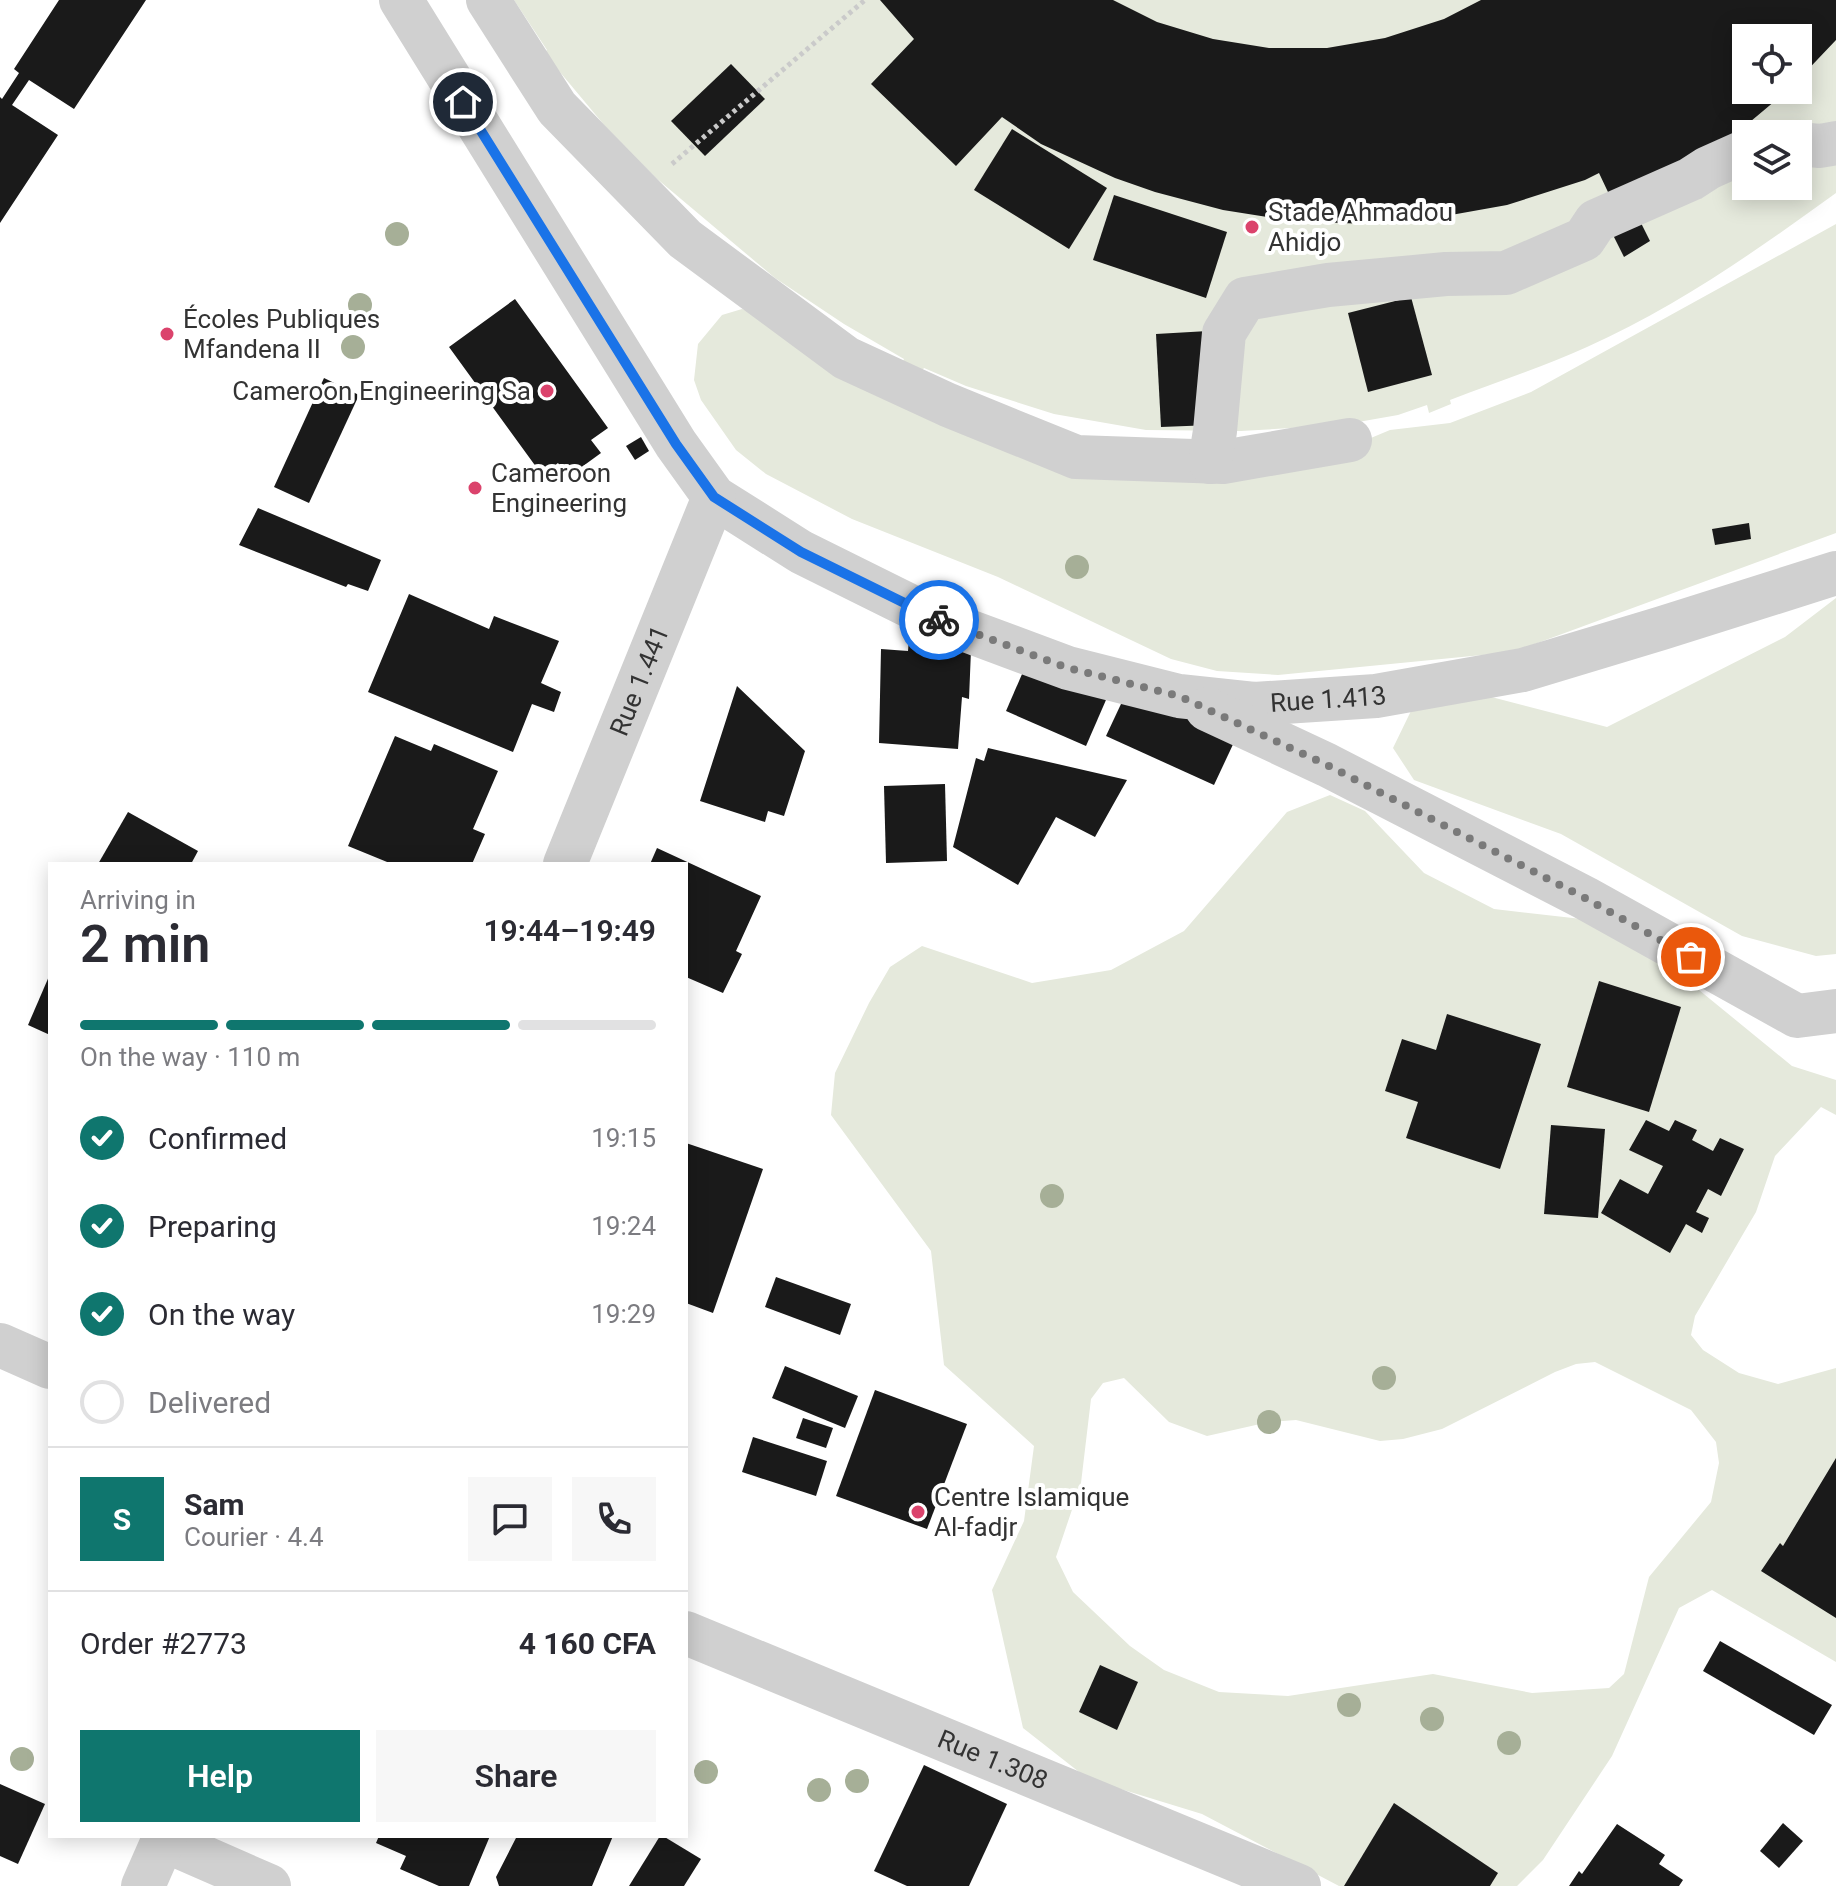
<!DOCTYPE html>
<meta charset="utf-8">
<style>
body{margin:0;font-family:Roboto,sans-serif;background:#f7f7f7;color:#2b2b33;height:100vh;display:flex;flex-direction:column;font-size:30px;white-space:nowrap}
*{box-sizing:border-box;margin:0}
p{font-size:26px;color:#7c7c81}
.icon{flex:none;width:44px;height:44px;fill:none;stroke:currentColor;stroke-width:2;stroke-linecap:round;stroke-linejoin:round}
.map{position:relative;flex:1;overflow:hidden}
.details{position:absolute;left:48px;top:862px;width:640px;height:976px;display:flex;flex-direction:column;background:#fff;border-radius:0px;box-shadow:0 4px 20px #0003}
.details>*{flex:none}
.controls{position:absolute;left:1732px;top:24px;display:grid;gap:16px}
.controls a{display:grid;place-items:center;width:80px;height:80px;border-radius:0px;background:#fff;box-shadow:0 4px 20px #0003;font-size:40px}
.pin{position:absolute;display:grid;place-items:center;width:68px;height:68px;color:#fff;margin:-34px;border:4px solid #fff;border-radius:50%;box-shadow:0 2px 8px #0007}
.courier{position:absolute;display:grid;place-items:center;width:80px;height:80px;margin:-40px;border:6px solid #1a73e8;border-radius:50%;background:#fff;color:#222;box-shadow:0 2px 10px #0007}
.headline em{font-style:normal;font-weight:600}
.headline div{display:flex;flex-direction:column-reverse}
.headline{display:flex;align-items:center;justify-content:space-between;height:136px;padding:0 32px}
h1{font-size:52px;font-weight:600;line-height:60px}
.bar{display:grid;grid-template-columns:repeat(4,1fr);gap:12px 8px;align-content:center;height:96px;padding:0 32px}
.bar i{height:10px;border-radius:6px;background:#e1e1e2}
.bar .current{background:#0f766e}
.bar p{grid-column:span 4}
.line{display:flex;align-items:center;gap:20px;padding:0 32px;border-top:2px solid #e1e1e2}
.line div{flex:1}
.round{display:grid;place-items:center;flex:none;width:84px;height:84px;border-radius:0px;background:#f7f7f7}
ol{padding:0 32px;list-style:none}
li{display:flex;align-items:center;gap:24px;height:88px}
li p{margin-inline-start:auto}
li .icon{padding:8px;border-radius:50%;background:#0f766e;color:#fff;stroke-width:4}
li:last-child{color:#7c7c81}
li i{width:44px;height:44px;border:4px solid #e1e1e2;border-radius:50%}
.button{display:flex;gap:16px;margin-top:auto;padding:16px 32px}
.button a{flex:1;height:92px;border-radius:0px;background:#0f766e;color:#fff;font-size:32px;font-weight:600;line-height:92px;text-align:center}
.button a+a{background:#f7f7f7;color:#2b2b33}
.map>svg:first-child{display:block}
.green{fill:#e5e9dc;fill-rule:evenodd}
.building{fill:#1a1a1a}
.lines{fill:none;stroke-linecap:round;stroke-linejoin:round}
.path{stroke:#cacaca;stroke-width:5;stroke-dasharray:4 4;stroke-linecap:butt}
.minor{stroke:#d0d0d0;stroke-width:44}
.tree{fill:#a6af97}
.done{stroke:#7a7a7a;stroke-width:8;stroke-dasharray:0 14.4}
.route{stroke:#1a73e8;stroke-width:10}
.poi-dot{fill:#db436c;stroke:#fff;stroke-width:3}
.labels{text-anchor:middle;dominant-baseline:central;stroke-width:8;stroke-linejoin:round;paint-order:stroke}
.poi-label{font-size:26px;fill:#333;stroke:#fff;text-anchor:start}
.street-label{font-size:26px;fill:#333;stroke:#fff}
</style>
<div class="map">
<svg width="1836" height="1886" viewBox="0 0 1836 1886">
<rect width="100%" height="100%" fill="#fff"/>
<g class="green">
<path d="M 514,0 L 1836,0 L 1836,193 C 1757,250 1677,307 1587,347 C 1543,367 1496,382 1450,400 L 1451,404 L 1429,413 L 1427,405 L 1398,415 L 1341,425 L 1241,431 L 1146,430 L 1054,414 L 966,386 L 924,368 L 921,372 L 902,363 L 904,359 L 844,324 L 775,278 L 656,178 L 605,126 L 544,53 L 547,50 ZM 1746,38 L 1798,38 L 1798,90 L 1746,90 ZM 1746,134 L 1798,134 L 1798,186 L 1746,186 Z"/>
<path d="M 1836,224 L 1836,533 L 1513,652 L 1278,675 L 1217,671 L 1171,659 L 998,577 L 852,519 L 766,474 L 736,450 L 701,400 L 694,380 L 698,344 L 722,315 L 742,309 L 785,320 L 1088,439 L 1335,453 L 1390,430 L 1450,423 L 1531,392 Z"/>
<path d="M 1836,598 L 1836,954 L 1816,956 L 1742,936 L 1561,834 L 1414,780 L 1393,748 L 1426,680 L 1607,727 L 1785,637 Z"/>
<path d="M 1330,795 L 1365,811 L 1424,873 L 1494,909 L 1617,923 L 1792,1066 L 1836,1080 L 1836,1115 L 1821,1107 L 1775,1156 L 1756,1212 L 1695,1316 L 1691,1335 L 1703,1350 L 1739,1373 L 1778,1384 L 1836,1368 L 1836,1662 L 1712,1590 L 1679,1608 L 1612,1756 L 1543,1860 L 1517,1886 L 1339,1886 L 1202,1814 L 1088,1779 L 1023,1728 L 992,1590 L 1024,1521 L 1034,1446 L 944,1365 L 931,1251 L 831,1115 L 835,1073 L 869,1003 L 890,967 L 922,946 L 1032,983 L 1111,970 L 1184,931 L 1287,812 ZM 1595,1362 L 1691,1410 L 1716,1442 L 1719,1463 L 1711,1502 L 1649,1577 L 1624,1674 L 1609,1688 L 1532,1693 L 1433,1674 L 1288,1696 L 1219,1692 L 1164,1670 L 1130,1646 L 1073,1592 L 1056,1557 L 1081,1483 L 1091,1399 L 1103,1383 L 1124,1378 L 1169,1422 L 1207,1436 L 1269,1422 L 1296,1420 L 1380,1441 L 1403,1439 L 1442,1429 L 1555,1372 L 1576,1364 Z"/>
</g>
<g class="building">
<path d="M 59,0 L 146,0 L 74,109 L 29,80 L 12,105 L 58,135 L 0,223 L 0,97 L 2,99 L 19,73 L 14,69 Z"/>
<path d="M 880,0 L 1113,0 L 1157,22 L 1213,39 L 1269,48 L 1327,48 L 1385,38 L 1444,19 L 1481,0 L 1836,0 L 1836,40 L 1798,80 L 1798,38 L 1746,38 L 1746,90 L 1788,90 L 1695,168 L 1616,209 L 1599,173 L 1585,180 L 1507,205 L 1423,220 L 1367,224 L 1292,221 L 1223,210 L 1155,192 L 1115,178 L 1041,144 L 1002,117 L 956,166 L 871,84 L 914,39 Z"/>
<path d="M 731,64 L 765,99 L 705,156 L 671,121 Z"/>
<path d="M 1012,129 L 1107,188 L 1069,249 L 974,190 Z"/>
<path d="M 1114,195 L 1227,232 L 1206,298 L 1093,260 Z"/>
<path d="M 1633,207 L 1650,241 L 1624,257 L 1606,221 Z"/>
<path d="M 1411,297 L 1432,375 L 1368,392 L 1348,313 Z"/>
<path d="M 515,299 L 608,428 L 591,440 L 601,453 L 568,477 L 558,463 L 542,475 L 449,347 Z"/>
<path d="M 1208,331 L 1212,425 L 1161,427 L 1156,334 Z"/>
<path d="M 324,378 L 359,395 L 309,503 L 274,487 Z"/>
<path d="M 641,437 L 649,451 L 635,460 L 626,446 Z"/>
<path d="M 258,508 L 381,560 L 368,591 L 348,584 L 346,587 L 239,545 Z"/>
<path d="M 1749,523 L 1751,539 L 1715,545 L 1712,529 Z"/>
<path d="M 409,594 L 489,629 L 494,616 L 559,641 L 541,683 L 561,692 L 554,712 L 532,704 L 513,752 L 368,692 Z"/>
<path d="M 909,639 L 958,643 L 971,650 L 969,699 L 962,697 L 958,749 L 879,743 L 881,649 L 908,651 Z"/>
<path d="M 1029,658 L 1109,693 L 1086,746 L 1006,711 Z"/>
<path d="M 737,686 L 805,751 L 784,816 L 768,811 L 765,822 L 700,801 Z"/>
<path d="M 1128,689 L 1236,738 L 1214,785 L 1106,736 Z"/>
<path d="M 395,736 L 431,751 L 434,744 L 498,771 L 473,829 L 485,834 L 472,864 L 392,864 L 348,846 Z"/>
<path d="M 988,748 L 1127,780 L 1095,837 L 1056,817 L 1018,885 L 953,847 L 976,758 L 984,761 Z"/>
<path d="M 945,784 L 947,861 L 886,863 L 884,786 Z"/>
<path d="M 128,812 L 198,851 L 191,864 L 98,864 Z"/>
<path d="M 657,848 L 761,896 L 736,951 L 742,954 L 723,993 L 686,977 L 686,864 L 650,864 Z"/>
<path d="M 50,974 L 50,1035 L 28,1025 Z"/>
<path d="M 1599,981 L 1681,1007 L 1649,1112 L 1567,1087 Z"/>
<path d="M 1447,1014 L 1541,1044 L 1500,1169 L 1406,1138 L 1418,1102 L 1385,1091 L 1402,1039 L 1436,1050 Z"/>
<path d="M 1646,1120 L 1669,1131 L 1675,1120 L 1697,1130 L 1692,1140 L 1713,1151 L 1720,1138 L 1744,1149 L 1721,1196 L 1708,1189 L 1696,1212 L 1709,1218 L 1702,1233 L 1686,1224 L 1670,1253 L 1601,1213 L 1620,1179 L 1648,1194 L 1663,1166 L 1629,1150 Z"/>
<path d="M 1551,1125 L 1605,1129 L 1598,1218 L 1544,1214 Z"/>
<path d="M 686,1143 L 763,1169 L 713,1313 L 686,1303 Z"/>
<path d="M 776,1277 L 851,1304 L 840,1335 L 765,1307 Z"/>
<path d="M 785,1366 L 858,1396 L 845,1428 L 772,1398 Z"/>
<path d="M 875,1390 L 967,1424 L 927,1529 L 836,1496 Z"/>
<path d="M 803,1418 L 833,1428 L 826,1448 L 796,1438 Z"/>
<path d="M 753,1437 L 827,1461 L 816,1496 L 742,1472 Z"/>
<path d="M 1836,1458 L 1836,1618 L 1761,1571 L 1780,1543 L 1783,1546 Z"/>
<path d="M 1720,1641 L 1832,1705 L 1814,1735 L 1703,1671 Z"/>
<path d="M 1100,1665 L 1138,1682 L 1117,1730 L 1079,1712 Z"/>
<path d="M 924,1765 L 1007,1804 L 969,1886 L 907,1886 L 874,1871 Z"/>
<path d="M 0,1784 L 45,1804 L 18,1864 L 0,1856 Z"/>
<path d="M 1394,1803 L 1498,1873 L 1490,1886 L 1344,1886 Z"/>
<path d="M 1783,1823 L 1803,1841 L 1779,1868 L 1760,1851 Z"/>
<path d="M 1617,1824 L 1665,1855 L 1659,1864 L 1683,1880 L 1679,1886 L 1569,1886 L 1579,1871 L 1582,1874 Z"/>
<path d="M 379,1836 L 490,1836 L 469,1886 L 439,1886 L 400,1869 L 406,1856 L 376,1843 Z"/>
<path d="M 517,1836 L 566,1836 L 570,1838 L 571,1836 L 613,1836 L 592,1886 L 499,1886 L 496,1877 Z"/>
<path d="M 660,1836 L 663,1836 L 701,1859 L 684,1886 L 629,1886 Z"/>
</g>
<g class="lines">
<path class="path" d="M 672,164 L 865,0"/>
<g class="minor">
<path id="s1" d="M 401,0 L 676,444 L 714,497 L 801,552 L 936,619 L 1068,668 L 1179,696 L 1254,704 L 1376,696 L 1523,670 L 1662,628 L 1836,573"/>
<path d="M 488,0 L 557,108 L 685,239 L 846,358 L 948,405 L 1076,457 L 1223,462 L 1350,440"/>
<path d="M 1798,144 L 1820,146 L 1836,143"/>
<path d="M 1210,462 L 1215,431 L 1224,333 L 1245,299 L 1328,285 L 1446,274 L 1506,273 L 1584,239 L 1596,221 L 1691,179 L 1708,168 L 1746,151"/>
<path d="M 1207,709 L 1327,765 L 1585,898 L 1797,1016 L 1836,1011"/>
<path id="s2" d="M 565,864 L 714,497"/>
<path d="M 0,1345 L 50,1367"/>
<path id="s3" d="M 686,1633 L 1299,1886"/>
<path d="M 164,1840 L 269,1886"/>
<path d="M 143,1886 L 165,1836"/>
</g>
</g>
<g class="tree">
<circle cx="397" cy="234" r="12"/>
<circle cx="360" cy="305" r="12"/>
<circle cx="353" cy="347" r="12"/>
<circle cx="1077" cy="567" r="12"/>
<circle cx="1052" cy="1196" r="12"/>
<circle cx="1384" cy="1378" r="12"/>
<circle cx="1269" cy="1422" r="12"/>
<circle cx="1349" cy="1705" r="12"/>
<circle cx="1432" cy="1719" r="12"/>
<circle cx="1509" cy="1743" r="12"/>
<circle cx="22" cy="1759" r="12"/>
<circle cx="706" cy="1772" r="12"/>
<circle cx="857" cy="1781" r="12"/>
<circle cx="819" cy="1790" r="12"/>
</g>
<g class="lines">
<path class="done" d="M 939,620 L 1068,668 L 1179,696 L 1327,765 L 1585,898 L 1691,957"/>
<path class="route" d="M 463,102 L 676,444 L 714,497 L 801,552 L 939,620"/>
</g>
<g class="poi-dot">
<circle cx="1252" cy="227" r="8"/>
<circle cx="167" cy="334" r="8"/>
<circle cx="547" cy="391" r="8"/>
<circle cx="475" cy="488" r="8"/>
<circle cx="918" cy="1512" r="8"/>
</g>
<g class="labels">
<g class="poi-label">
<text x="1268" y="212">Stade Ahmadou<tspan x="1268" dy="30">Ahidjo</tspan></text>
<text x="183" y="319">Écoles Publiques<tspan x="183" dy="30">Mfandena II</tspan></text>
<text x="531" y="391" text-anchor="end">Cameroon Engineering Sa</text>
<text x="491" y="473">Cameroon<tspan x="491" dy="30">Engineering</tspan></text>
<text x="934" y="1497">Centre Islamique<tspan x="934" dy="30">Al-fadjr</tspan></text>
</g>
<g class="street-label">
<text stroke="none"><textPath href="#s2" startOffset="198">Rue 1.441</textPath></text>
<text stroke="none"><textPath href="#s1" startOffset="1246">Rue 1.413</textPath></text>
<text stroke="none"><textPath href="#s3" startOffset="332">Rue 1.308</textPath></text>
</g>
</g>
</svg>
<div class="controls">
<a><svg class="icon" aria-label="locate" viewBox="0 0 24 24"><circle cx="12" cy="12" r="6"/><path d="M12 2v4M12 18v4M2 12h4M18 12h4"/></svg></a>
<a><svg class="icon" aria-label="layers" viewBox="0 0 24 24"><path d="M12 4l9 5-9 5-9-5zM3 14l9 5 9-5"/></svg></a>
</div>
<div class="pin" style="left:1691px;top:957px;background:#ea580c"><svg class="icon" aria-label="bag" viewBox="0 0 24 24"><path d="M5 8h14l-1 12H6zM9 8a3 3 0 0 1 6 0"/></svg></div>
<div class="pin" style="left:463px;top:102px;background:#1f2937"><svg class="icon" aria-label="home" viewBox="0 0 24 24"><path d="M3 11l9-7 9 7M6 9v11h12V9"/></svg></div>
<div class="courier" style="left:939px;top:620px"><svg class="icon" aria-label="bike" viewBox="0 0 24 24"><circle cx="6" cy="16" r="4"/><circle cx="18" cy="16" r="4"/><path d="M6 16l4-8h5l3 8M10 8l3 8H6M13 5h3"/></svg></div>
<section class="details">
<div class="headline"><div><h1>2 min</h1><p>Arriving in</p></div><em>19:44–19:49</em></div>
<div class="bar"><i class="current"></i><i class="current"></i><i class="current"></i><i></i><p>On the way · 110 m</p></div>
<ol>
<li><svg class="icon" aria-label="check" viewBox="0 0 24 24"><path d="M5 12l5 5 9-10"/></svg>Confirmed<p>19:15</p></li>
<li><svg class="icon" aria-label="check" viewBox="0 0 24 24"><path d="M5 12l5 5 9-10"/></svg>Preparing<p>19:24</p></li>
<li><svg class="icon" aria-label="check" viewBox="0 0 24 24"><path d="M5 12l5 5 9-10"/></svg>On the way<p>19:29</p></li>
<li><i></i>Delivered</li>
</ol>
<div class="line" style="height:144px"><b class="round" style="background:#0f766e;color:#fff">S</b><div><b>Sam</b><p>Courier · 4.4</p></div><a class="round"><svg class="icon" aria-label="chat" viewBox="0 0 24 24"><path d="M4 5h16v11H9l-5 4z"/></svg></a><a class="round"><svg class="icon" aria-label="phone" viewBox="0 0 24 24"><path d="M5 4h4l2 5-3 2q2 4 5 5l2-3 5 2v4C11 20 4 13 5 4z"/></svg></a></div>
<div class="line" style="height:104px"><div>Order #2773</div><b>4 160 CFA</b></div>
<div class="button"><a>Help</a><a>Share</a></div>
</section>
</div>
